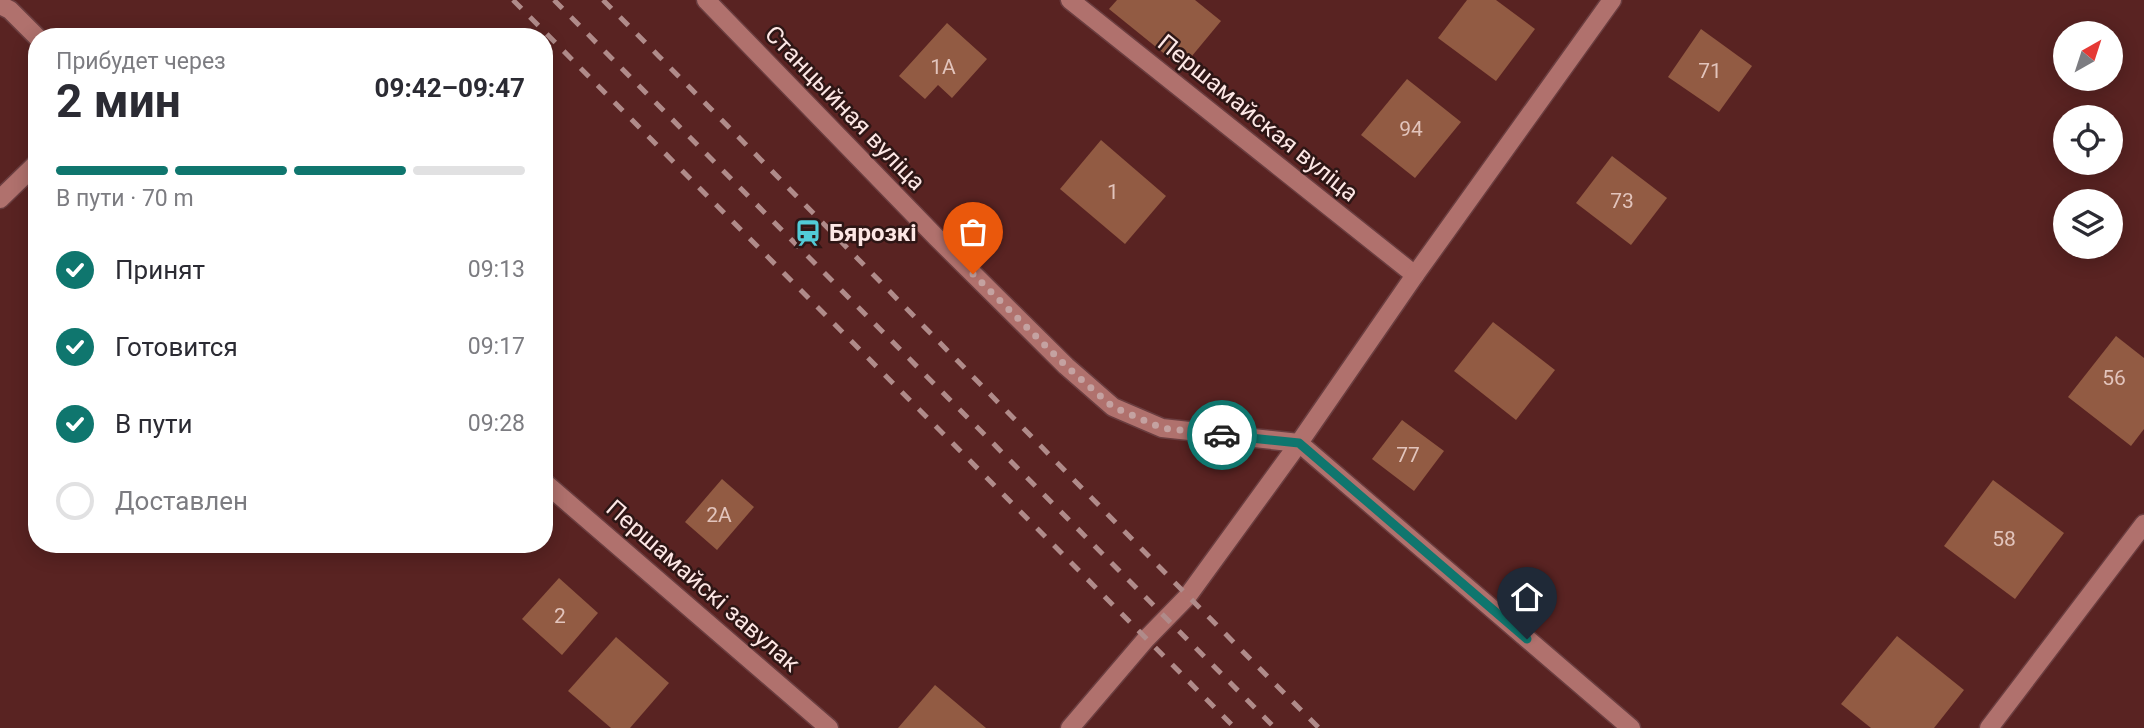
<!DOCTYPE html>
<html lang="ru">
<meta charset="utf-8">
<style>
body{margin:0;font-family:Roboto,sans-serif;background:#f7f7f7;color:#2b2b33;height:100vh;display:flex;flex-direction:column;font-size:26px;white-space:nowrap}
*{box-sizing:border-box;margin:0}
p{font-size:23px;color:#7c7c81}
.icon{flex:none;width:38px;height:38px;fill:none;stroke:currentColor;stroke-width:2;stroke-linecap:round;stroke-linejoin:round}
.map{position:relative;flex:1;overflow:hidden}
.panel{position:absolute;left:28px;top:28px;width:525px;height:525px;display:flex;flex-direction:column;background:#fff;border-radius:28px;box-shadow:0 4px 18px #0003}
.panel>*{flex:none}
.needle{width:46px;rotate:39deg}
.controls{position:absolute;left:2053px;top:21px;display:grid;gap:14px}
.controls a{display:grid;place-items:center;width:70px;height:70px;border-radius:50%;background:#fff;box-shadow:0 4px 18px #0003;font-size:35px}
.pin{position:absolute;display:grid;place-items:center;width:60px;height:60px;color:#fff;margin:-72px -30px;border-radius:50% 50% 50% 0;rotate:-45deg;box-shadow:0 0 7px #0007}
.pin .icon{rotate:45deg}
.courier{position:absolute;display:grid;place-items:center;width:70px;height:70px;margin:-35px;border:5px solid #0f766e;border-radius:50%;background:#fff;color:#222;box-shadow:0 2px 9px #0007}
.overview em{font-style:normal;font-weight:700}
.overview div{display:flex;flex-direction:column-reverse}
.overview{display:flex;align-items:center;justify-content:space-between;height:119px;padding:0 28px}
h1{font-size:46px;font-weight:700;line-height:52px}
.bar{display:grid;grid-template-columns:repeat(4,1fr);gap:10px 7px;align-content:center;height:84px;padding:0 28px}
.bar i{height:9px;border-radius:5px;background:#e1e1e2}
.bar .selected{background:#0f766e}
.bar p{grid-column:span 4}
ol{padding:0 28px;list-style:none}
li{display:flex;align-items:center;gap:21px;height:77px}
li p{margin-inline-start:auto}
li .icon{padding:7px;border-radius:50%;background:#0f766e;color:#fff;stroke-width:4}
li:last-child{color:#7c7c81}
li i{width:38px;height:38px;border:4px solid #e1e1e2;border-radius:50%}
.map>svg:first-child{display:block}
.building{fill:#925b43}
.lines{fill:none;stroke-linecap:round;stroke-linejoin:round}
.minor-casing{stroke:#6a3d3f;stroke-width:21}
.minor{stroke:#b0716d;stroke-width:18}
.rail{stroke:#b08b8a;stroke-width:5;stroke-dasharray:12 12;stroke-linecap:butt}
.done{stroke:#c4a2a1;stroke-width:7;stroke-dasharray:0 12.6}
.route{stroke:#0f766e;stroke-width:9}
.labels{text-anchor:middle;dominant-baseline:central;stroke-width:5;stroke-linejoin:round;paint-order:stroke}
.number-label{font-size:21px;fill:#e2c4bc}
.street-label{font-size:24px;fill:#fde7e5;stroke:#2e1615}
.poi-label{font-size:24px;font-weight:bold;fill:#fde7e5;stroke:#2e1615;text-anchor:start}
</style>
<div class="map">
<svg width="2144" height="728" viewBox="0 0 2144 728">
<rect width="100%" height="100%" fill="#592322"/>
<g class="building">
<path d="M 1117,0 L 1195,0 L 1221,21 L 1182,68 L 1109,9 Z"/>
<path d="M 1467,0 L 1496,0 L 1535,29 L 1496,81 L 1438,38 Z"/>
<path d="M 947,23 L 987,59 L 952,98 L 938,85 L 925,99 L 899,76 Z"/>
<path d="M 1701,29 L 1752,66 L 1719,112 L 1668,77 Z"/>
<path d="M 1407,79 L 1461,122 L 1415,178 L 1361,135 Z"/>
<path d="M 1101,140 L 1166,196 L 1125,244 L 1060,189 Z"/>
<path d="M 1612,156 L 1667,198 L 1631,245 L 1576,203 Z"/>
<path d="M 1493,322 L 1555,370 L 1516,420 L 1454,371 Z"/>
<path d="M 2116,336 L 2144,358 L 2144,429 L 2131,446 L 2068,397 Z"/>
<path d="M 1402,420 L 1444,451 L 1414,491 L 1372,459 Z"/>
<path d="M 722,479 L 754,507 L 717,550 L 685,522 Z"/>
<path d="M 1993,480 L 2064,533 L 2015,599 L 1944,546 Z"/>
<path d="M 559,578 L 598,613 L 562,655 L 522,619 Z"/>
<path d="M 1897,636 L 1964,690 L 1934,728 L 1871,728 L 1841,704 Z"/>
<path d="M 616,637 L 669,683 L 630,728 L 611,728 L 568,691 Z"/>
<path d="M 935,685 L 986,728 L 898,728 Z"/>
</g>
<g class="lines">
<defs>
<g id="minor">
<path d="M 706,0 L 936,237 L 1066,366 L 1113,407 L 1162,428 L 1299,443"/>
<path d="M 1070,0 L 1415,275"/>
<path d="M 0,5 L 10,10 L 37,37"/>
<path d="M 0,199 L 37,163"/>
<path d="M 1299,443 L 1631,728"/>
<path d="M 544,482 L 829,728"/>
<path d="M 1070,728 L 1146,639 L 1187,597 L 1299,443 L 1415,275 L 1612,0"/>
<path d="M 1989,728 L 2144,524"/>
</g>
</defs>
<use href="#minor" class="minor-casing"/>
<use href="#minor" class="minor"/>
<g class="rail">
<path d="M 513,0 L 1235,728"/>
<path d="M 554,0 L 1275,728"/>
<path d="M 603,0 C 843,241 1078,487 1319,728"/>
</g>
</g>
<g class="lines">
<path class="done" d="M 973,274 L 1066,366 L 1113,407 L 1162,428 L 1222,435"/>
<path class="route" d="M 1222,435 L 1299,443 L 1527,639"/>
</g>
<defs>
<symbol id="station-bare" viewBox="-9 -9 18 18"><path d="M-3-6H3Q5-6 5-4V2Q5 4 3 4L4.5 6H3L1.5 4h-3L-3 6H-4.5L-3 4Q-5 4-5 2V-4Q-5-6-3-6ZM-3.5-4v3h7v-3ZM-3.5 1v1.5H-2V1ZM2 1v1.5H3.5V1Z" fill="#52cbd7" stroke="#2e1615" stroke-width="2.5" paint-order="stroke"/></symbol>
</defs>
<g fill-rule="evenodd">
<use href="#station-bare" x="789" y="214" width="38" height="38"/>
</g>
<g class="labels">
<g class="number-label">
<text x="943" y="67">1А</text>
<text x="1710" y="71">71</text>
<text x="1411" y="129">94</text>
<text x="1113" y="192">1</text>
<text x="1622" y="201">73</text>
<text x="2114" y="378">56</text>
<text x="1408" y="455">77</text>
<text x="719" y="515">2А</text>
<text x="2004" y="539">58</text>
<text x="560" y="616">2</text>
</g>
<g class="street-label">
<text transform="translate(845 108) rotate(46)">Станцыйная вуліца</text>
<text transform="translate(1258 118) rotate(39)">Першамайская вуліца</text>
<text transform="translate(703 586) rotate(41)">Першамайскі завулак</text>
</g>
<g class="poi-label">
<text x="829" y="233">Бярозкі</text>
</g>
</g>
</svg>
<div class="controls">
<a><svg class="needle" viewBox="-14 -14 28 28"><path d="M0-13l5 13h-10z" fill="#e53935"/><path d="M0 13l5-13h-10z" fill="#7c7c81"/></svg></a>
<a><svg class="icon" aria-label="locate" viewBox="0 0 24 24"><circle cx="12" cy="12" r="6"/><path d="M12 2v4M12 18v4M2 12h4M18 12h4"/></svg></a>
<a><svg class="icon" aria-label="layers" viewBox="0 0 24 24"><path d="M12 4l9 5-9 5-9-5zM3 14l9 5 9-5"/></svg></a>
</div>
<div class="pin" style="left:973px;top:274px;background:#ea580c"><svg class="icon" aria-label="bag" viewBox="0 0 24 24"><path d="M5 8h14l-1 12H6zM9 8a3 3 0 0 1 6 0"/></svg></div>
<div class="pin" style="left:1527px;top:639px;background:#1f2937"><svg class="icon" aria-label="home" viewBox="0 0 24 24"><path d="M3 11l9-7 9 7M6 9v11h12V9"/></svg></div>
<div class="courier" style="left:1222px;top:435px"><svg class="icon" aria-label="car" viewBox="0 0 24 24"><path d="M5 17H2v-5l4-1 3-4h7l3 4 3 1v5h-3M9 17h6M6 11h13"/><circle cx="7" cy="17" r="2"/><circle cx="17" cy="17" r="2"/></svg></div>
<section class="panel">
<div class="overview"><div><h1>2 мин</h1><p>Прибудет через</p></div><em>09:42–09:47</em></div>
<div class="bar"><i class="selected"></i><i class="selected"></i><i class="selected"></i><i></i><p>В пути · 70 m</p></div>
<ol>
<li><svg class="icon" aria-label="check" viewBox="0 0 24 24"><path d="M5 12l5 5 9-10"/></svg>Принят<p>09:13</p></li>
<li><svg class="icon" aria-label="check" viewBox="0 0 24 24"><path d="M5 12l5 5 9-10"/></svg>Готовится<p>09:17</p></li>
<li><svg class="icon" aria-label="check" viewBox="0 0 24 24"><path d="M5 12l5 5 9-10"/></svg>В пути<p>09:28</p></li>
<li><i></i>Доставлен</li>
</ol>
</section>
</div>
